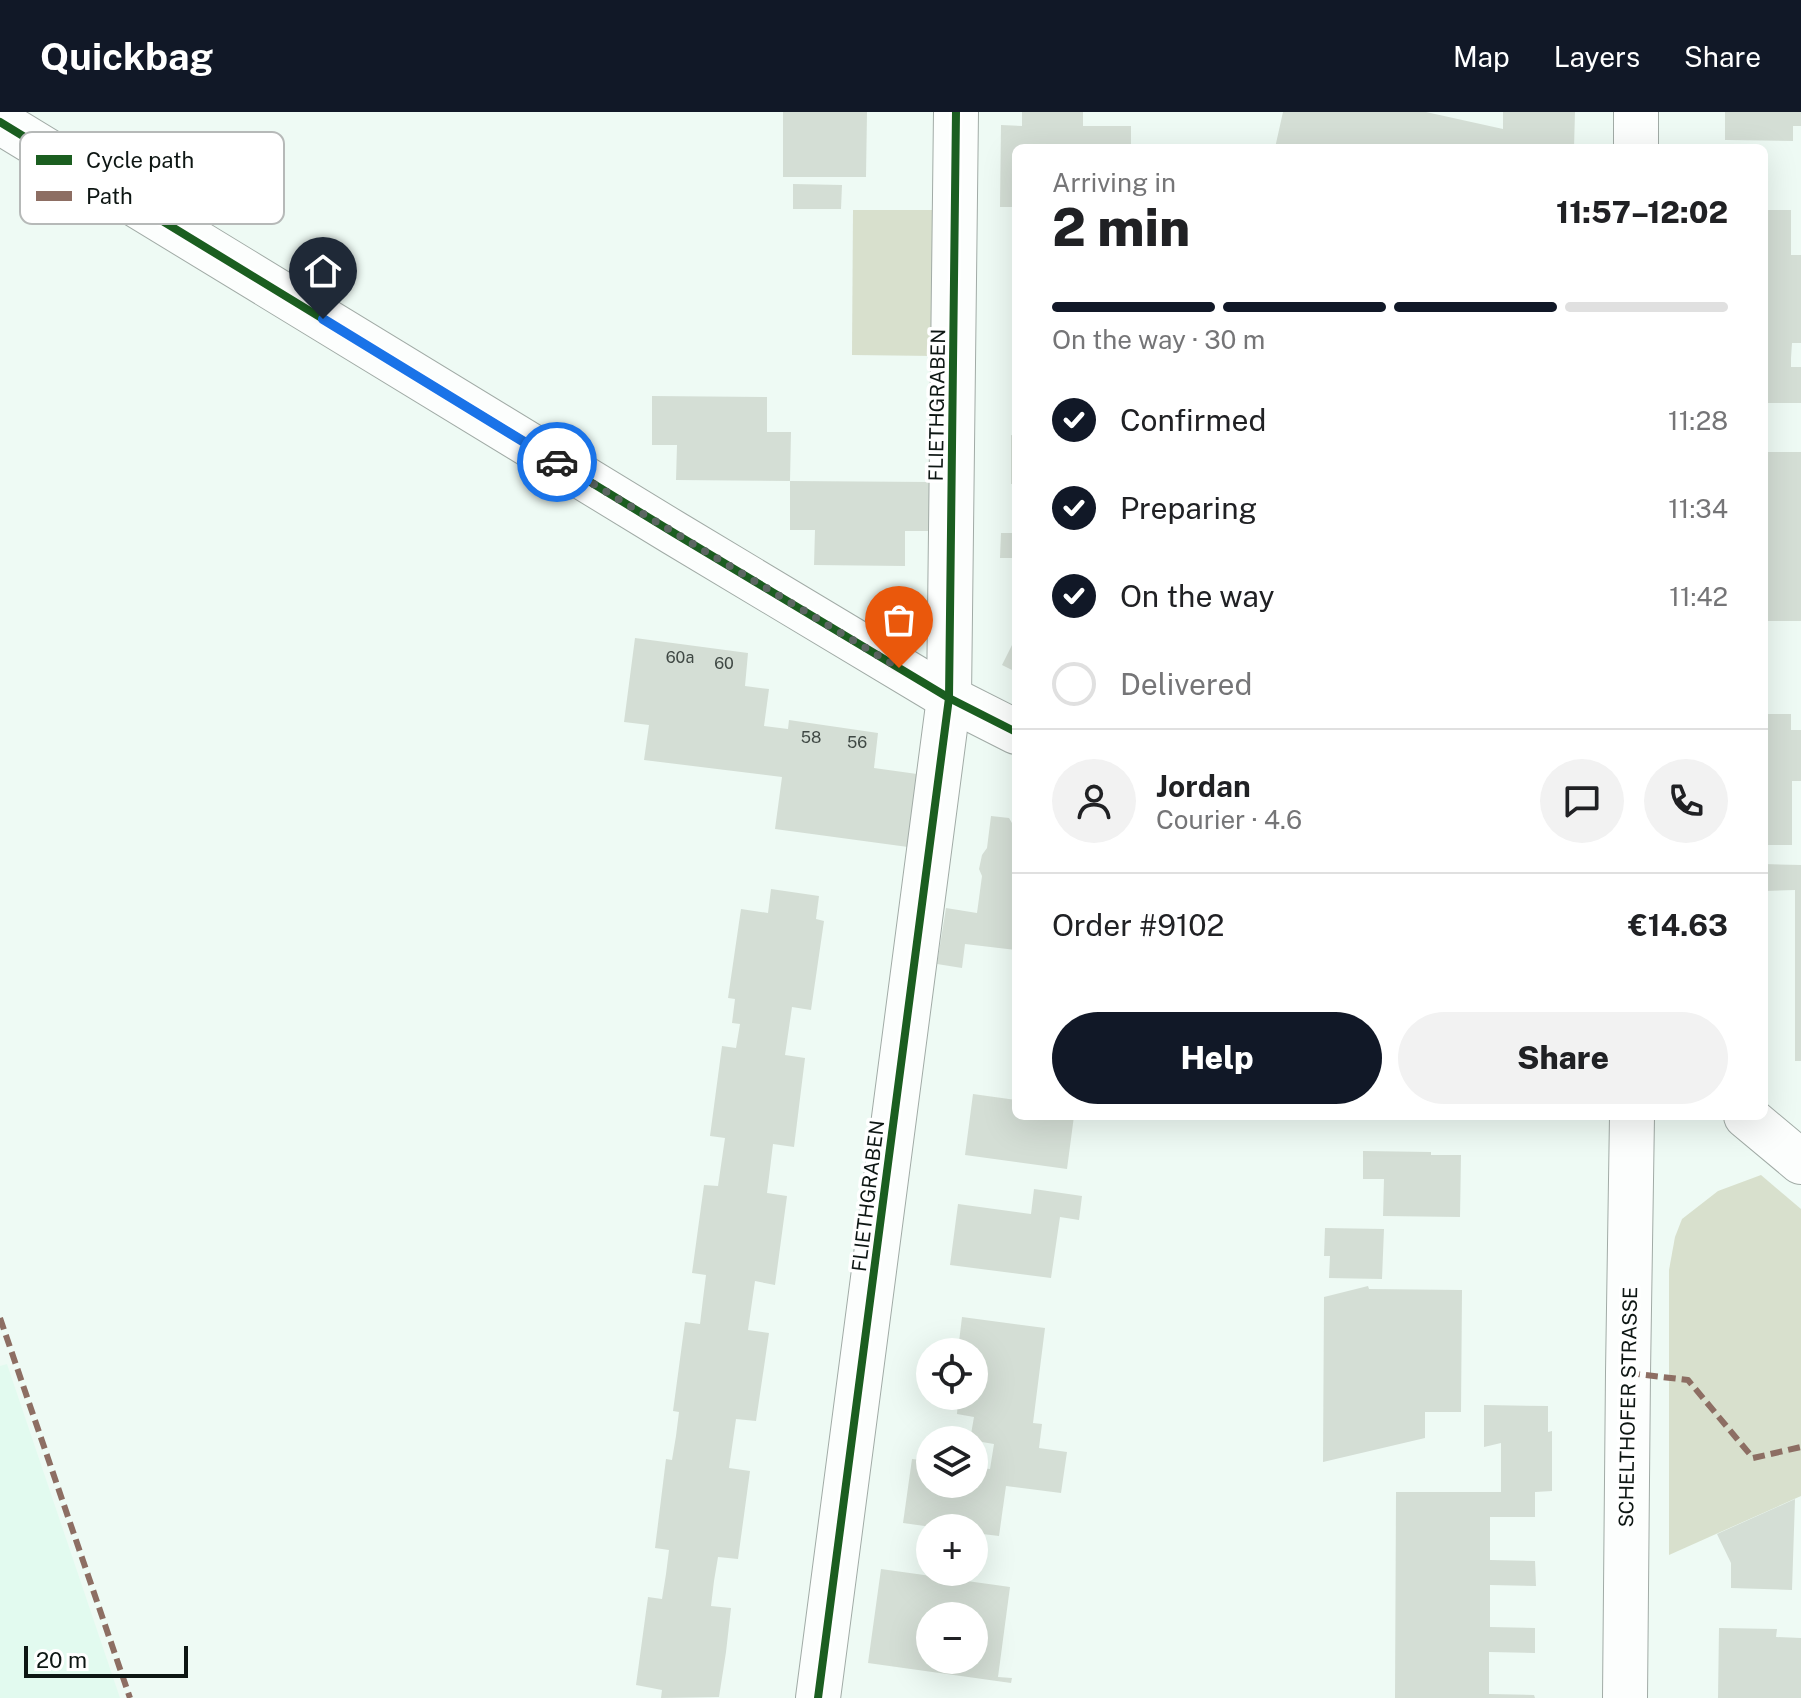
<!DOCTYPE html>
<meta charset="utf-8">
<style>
body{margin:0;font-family:"Public Sans",sans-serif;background:#f2f2f2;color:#202124;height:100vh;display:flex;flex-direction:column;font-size:30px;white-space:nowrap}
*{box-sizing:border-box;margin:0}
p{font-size:26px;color:#757577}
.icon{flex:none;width:44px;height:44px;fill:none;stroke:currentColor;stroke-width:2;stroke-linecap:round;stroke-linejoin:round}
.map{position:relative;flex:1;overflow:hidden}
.details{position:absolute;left:1012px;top:32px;width:756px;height:976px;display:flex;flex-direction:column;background:#fff;border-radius:12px;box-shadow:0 8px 32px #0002}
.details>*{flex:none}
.tools{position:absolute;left:916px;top:1226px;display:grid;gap:16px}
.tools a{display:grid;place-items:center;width:72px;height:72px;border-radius:50%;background:#fff;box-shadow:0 8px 32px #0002;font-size:40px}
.scale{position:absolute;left:24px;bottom:20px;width:164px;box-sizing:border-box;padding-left:8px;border:4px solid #0d1613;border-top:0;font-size:22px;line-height:28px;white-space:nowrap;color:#0d1613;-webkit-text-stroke:6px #fff;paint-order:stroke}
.pin{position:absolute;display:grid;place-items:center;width:68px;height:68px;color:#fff;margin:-82px -34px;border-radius:50% 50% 50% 0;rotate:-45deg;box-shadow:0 0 8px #0007}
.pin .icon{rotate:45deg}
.courier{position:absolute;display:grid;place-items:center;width:80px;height:80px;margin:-40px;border:6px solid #1a73e8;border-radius:50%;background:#fff;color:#222;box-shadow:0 2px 10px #0007}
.headline em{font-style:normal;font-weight:800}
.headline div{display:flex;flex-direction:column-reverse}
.headline{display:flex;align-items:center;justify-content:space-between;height:136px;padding:0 40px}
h1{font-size:52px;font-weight:800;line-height:60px}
.bar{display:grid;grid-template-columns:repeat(4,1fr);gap:12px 8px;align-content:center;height:96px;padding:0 40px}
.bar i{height:10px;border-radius:6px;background:#e0e0e0}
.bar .active{background:#111827}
.bar p{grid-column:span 4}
.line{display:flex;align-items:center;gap:20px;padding:0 40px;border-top:2px solid #e0e0e0}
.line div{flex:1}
.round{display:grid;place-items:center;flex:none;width:84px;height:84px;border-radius:42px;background:#f2f2f2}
ol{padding:0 40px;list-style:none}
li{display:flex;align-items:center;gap:24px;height:88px}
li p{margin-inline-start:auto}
li .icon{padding:8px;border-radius:50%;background:#111827;color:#fff;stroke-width:4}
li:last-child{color:#757577}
li i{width:44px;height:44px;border:4px solid #e0e0e0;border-radius:50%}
.cta{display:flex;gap:16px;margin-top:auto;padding:16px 40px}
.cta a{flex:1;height:92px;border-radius:48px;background:#111827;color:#fff;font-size:32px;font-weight:800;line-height:92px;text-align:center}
.cta a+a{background:#f2f2f2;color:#202124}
header{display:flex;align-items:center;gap:48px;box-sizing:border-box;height:112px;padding:0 40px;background:#111827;color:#fff}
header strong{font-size:38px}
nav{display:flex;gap:44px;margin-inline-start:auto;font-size:28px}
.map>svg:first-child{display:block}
.built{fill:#e2faef}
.green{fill:#d8e0cd}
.building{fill:#d4ded5;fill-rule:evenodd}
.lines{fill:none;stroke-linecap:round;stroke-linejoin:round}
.street-casing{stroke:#a1aba6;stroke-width:46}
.street{stroke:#fcfefd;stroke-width:44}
.quiet{stroke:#8d6e63;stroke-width:6;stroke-dasharray:12 6;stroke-linecap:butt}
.cycleway-casing{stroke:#fff;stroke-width:13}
.cycleway{stroke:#1b5e20;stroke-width:8}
.done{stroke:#5c6662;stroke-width:8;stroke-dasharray:0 14.4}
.route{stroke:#1a73e8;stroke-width:10}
.labels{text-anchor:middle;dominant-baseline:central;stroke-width:7;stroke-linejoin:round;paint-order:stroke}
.number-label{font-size:16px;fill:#3f4844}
.street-label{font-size:20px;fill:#0d1613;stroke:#fff}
.key{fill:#fff;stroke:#b6b9b8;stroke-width:2}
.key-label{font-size:22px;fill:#0d1613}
</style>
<header>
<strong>Quickbag</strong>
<nav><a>Map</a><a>Layers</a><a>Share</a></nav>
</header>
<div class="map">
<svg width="1801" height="1586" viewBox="0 0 1801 1586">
<rect width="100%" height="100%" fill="#eefaf4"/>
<path class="built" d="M 7,1252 L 120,1586 L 0,1586 L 0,1254 Z"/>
<g class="green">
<path d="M 853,98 L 935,98 L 935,244 L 852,243 Z"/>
<path d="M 1761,1063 L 1801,1097 L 1801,1384 L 1669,1443 L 1669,1158 L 1675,1125 L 1682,1107 L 1718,1079 Z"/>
</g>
<g class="building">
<path d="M 783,0 L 867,0 L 866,65 L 783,65 Z"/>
<path d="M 1022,0 L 1083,0 L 1083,14 L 1131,14 L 1131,36 L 1016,36 L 1016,95 L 1000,95 L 1001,13 L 1022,14 Z"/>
<path d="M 1283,0 L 1426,0 L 1503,17 L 1503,0 L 1575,0 L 1574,36 L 1275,36 Z"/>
<path d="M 1725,0 L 1801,0 L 1801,14 L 1793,14 L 1793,29 L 1725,28 Z"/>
<path d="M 793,72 L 842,73 L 841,97 L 793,97 Z"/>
<path d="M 1764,98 L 1791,98 L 1791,143 L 1801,143 L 1801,231 L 1792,231 L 1791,246 L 1791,255 L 1801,255 L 1801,291 L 1764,291 Z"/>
<path d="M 652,284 L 767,285 L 767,320 L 791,320 L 790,369 L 676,368 L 677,333 L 652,333 Z"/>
<path d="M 1011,323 L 1016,324 L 1016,372 L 1011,372 Z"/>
<rect x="1764" y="340" width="37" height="169"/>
<path d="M 790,369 L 929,370 L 929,419 L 905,419 L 905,454 L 814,453 L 815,418 L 790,418 Z"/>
<path d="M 1001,421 L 1016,421 L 1016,446 L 1000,446 Z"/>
<path d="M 1016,525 L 1016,560 L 1002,553 Z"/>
<path d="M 635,526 L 748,541 L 745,574 L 769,577 L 764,614 L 788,617 L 789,608 L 878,621 L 874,656 L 917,662 L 908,735 L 775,717 L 782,665 L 644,648 L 649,613 L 624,610 Z"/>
<path d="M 1764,602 L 1791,602 L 1791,618 L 1801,618 L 1801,669 L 1792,669 L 1792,733 L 1764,733 Z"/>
<path d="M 991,704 L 1009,706 L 1012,711 L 1016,711 L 1016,838 L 965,832 L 962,856 L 937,852 L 946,796 L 977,801 L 982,764 L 979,757 L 982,743 L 987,736 Z"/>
<path d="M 1764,752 L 1801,753 L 1801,949 L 1795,949 L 1795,778 L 1764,779 Z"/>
<path d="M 771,777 L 819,784 L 816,807 L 824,809 L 811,898 L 792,895 L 785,943 L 805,946 L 794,1035 L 773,1032 L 770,1057 L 767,1081 L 787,1084 L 775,1173 L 755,1169 L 748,1218 L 769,1221 L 756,1309 L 736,1307 L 729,1356 L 750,1359 L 738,1447 L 718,1445 L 714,1469 L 711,1494 L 731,1496 L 726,1540 L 719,1585 L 661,1586 L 662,1578 L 636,1573 L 648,1485 L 662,1487 L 666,1462 L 669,1438 L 655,1436 L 666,1347 L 672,1348 L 676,1324 L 679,1300 L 673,1299 L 685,1210 L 700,1212 L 703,1187 L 706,1163 L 692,1161 L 704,1073 L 718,1074 L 725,1026 L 710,1024 L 722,934 L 736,936 L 740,912 L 732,911 L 735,887 L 728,886 L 741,797 L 768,801 Z"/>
<path d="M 973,982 L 1016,988 L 1016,1004 L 1074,1004 L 1067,1057 L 965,1043 Z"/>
<path d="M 1363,1039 L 1431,1040 L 1431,1043 L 1461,1043 L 1460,1105 L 1383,1104 L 1384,1067 L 1363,1067 Z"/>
<path d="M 1034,1077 L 1082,1084 L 1079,1108 L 1060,1105 L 1051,1166 L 950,1153 L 958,1092 L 1031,1102 Z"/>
<path d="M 1325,1116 L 1384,1117 L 1382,1167 L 1329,1166 L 1330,1144 L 1324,1144 Z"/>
<path d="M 1368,1174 L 1369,1177 L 1462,1178 L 1461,1300 L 1425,1300 L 1425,1326 L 1323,1350 L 1324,1185 Z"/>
<path d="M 962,1205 L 1045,1216 L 1033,1311 L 1042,1312 L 1039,1336 L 1067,1340 L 1061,1381 L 1006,1374 L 999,1424 L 974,1421 L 974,1416 L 939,1416 L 903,1411 L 912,1347 L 930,1349 L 930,1372 L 974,1372 L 974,1355 L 990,1357 L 994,1332 L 970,1328 L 974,1305 L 957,1302 L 958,1289 L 930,1286 L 930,1284 L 974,1284 L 974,1240 L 935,1240 L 943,1228 L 959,1230 Z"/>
<path d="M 1484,1293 L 1548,1294 L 1548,1320 L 1552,1319 L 1552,1379 L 1535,1380 L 1535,1405 L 1490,1405 L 1490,1448 L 1535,1449 L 1536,1474 L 1490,1473 L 1490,1515 L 1535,1516 L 1535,1541 L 1489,1540 L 1489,1582 L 1534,1583 L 1535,1586 L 1395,1586 L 1396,1380 L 1501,1380 L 1501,1331 L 1484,1335 Z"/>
<path d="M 1795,1387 L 1792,1478 L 1731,1476 L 1731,1451 L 1717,1422 Z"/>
<path d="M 881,1457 L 1010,1475 L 998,1565 L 1012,1566 L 1011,1571 L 868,1551 ZM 930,1504 L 974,1504 L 974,1548 L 930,1548 Z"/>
<path d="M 1719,1516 L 1777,1517 L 1776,1525 L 1801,1526 L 1801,1586 L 1718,1586 Z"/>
</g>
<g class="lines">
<defs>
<g id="street">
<path d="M 0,10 L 674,421 L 949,586 L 1016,620"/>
<path d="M 1636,36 L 1636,0"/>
<path d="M 1746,1004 L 1801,1050"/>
<path d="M 818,1586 L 949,586 L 956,0"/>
<path d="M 1625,1586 L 1628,1261 L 1632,1004"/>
</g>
</defs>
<use href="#street" class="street-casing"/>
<use href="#street" class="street"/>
<g class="quiet">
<path d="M 0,1206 L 130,1586"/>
<path d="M 1628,1261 L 1688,1268 L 1753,1346 L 1801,1335"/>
</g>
<defs>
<g id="cycleway">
<path d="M 0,10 L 674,421 L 949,586 L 1016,620"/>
<path d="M 818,1586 L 949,586 L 956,0"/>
</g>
</defs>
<use href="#cycleway" class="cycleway-casing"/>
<use href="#cycleway" class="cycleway"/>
</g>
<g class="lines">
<path class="done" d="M 557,350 L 899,556"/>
<path class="route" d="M 323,207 L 557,350"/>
</g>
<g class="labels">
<g class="number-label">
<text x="680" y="545">60a</text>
<text x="724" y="551">60</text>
<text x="811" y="625">58</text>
<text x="857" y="630">56</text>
</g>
<g class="street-label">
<text transform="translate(937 293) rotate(-89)">FLIETHGRABEN</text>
<text transform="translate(868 1084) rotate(-83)">FLIETHGRABEN</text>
<text transform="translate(1628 1295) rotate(-89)">SCHELTHOFER STRASSE</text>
</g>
</g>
<rect x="20" y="20" width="264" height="92" rx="12" class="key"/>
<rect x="36" y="43" width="36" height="10" fill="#1b5e20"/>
<rect x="36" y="79" width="36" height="10" fill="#8d6e63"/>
<g class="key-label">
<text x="86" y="56">Cycle path</text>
<text x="86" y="92">Path</text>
</g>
</svg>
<div class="tools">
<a><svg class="icon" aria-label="locate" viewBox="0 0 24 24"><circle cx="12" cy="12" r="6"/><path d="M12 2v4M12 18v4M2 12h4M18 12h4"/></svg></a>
<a><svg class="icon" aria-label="layers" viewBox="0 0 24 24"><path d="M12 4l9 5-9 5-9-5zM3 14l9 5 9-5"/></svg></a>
<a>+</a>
<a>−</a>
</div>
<div class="scale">20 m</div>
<div class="pin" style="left:899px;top:556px;background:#ea580c"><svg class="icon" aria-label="bag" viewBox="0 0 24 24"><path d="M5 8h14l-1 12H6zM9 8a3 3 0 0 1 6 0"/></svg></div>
<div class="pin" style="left:323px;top:207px;background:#1f2937"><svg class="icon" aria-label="home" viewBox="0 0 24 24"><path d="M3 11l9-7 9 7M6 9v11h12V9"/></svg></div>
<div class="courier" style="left:557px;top:350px"><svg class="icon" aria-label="car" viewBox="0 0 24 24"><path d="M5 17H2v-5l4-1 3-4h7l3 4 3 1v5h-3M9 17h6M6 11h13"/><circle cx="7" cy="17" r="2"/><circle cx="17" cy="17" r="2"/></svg></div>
<section class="details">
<div class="headline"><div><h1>2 min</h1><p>Arriving in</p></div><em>11:57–12:02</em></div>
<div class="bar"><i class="active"></i><i class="active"></i><i class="active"></i><i></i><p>On the way · 30 m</p></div>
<ol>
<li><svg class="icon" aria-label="check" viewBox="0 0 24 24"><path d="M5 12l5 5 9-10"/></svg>Confirmed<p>11:28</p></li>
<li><svg class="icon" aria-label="check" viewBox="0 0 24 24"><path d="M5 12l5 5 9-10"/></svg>Preparing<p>11:34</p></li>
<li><svg class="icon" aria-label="check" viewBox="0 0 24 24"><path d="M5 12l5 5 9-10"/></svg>On the way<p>11:42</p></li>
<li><i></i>Delivered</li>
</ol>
<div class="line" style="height:144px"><a class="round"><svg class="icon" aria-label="person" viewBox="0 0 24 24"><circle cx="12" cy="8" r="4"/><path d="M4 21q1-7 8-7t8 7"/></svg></a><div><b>Jordan</b><p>Courier · 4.6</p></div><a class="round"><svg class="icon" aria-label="chat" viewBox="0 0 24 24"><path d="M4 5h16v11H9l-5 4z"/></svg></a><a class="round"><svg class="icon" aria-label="phone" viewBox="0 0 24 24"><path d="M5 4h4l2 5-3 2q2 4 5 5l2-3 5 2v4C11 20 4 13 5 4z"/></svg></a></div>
<div class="line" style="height:104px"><div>Order #9102</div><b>€14.63</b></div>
<div class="cta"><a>Help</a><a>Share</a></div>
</section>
</div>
